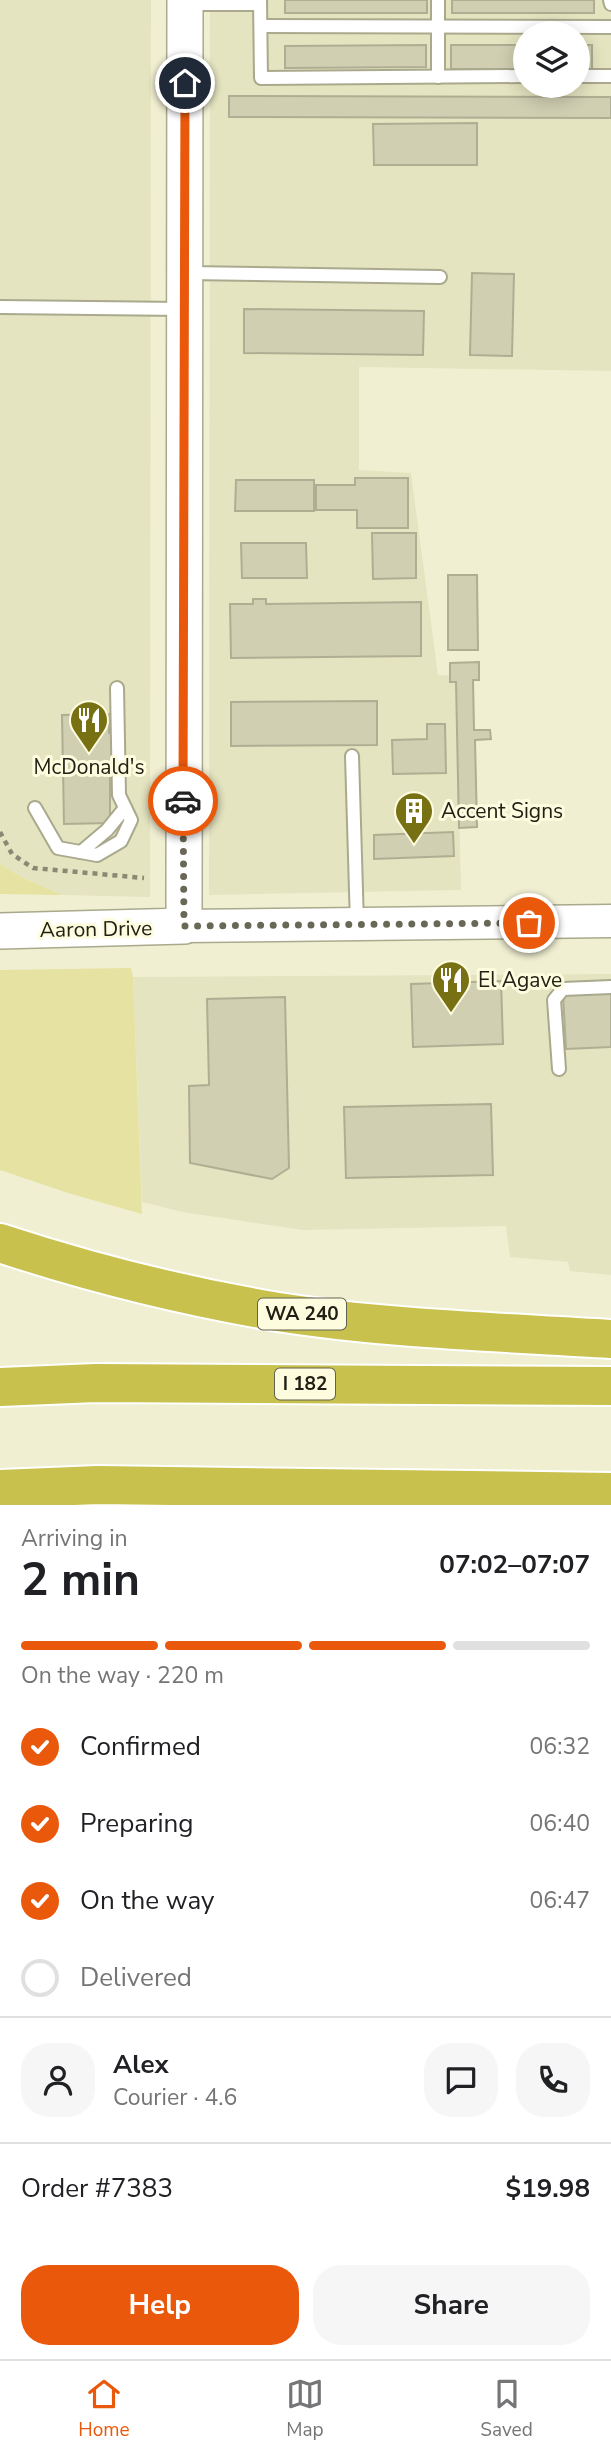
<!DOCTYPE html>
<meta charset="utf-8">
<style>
body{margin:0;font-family:"Nunito Sans",sans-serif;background:#f6f6f6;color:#202124;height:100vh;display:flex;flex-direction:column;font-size:26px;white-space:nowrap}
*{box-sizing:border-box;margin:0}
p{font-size:23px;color:#757577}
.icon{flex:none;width:38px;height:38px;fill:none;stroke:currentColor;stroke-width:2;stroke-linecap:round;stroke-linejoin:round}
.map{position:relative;height:1505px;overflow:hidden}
.side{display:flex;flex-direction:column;background:#fff;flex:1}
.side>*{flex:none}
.buttons{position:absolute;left:513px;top:21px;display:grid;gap:14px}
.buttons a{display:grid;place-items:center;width:77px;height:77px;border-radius:50%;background:#fff;box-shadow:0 4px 18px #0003;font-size:35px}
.pin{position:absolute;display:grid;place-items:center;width:60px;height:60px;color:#fff;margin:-30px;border:4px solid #fff;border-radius:50%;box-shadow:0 2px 7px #0007}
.courier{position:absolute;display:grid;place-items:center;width:70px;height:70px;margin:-35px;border:5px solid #ea580c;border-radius:50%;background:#fff;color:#222;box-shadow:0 2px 9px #0007}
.summary em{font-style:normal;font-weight:700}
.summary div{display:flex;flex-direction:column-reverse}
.summary{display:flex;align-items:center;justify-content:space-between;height:119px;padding:0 21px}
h1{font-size:46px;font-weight:700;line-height:52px}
.bar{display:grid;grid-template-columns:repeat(4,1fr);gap:10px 7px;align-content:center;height:84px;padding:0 21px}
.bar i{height:9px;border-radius:5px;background:#e0e0e0}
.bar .current{background:#ea580c}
.bar p{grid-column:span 4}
.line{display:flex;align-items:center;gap:18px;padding:0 21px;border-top:2px solid #e0e0e0}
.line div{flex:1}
.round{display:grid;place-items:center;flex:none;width:74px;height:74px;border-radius:28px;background:#f6f6f6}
ol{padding:0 21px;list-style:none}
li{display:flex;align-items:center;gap:21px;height:77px}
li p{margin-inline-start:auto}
li .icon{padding:7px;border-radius:50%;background:#ea580c;color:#fff;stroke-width:4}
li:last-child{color:#757577}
li i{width:38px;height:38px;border:4px solid #e0e0e0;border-radius:50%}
.primary-button{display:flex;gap:14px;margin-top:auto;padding:14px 21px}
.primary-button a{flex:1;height:80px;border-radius:28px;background:#ea580c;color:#fff;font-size:28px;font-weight:700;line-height:80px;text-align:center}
.primary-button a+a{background:#f6f6f6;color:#202124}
.dock{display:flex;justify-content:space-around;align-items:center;height:98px;border-top:2px solid #e0e0e0;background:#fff;font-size:19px;color:#757577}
.dock a{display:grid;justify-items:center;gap:4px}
.dock .current{color:#ea580c}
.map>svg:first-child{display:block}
.built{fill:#e5e4c0;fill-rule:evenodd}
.grass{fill:#e6e2a1}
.building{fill:#d0cfb2;stroke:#afae93;stroke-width:2}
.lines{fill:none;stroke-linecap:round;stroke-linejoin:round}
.service-casing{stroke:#aaa98d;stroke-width:16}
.tertiary-casing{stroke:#aaa98d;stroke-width:35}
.secondary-casing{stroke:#aaa98d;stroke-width:38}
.motorway-casing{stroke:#fff;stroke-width:42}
.path{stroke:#8a8974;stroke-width:4.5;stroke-dasharray:5 5;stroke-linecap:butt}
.service{stroke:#fff;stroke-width:12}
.tertiary{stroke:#fff;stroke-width:32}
.secondary{stroke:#fff;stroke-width:35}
.motorway{stroke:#c9c14d;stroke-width:38}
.done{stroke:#696857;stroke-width:7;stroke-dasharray:0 12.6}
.route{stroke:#ea580c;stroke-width:9}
.labels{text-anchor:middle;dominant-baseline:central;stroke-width:6;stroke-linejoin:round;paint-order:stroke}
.shield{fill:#fefcdf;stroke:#636252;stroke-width:2}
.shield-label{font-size:19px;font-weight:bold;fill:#212015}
.poi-label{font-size:21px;fill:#212015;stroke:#fefcdf;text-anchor:start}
.street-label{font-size:21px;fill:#212015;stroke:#fefcdf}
</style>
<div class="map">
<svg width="611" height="1505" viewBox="0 0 611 1505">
<rect width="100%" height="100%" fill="#f0efd2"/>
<g class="built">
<path d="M 0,0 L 151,0 L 150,897 L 62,895 L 21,877 L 0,864 Z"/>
<path d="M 210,0 L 611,0 L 611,371 L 359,367 L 359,470 L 411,473 L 438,675 L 456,676 L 461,890 L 209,895 ZM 525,33 L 578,33 L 578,86 L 525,86 Z"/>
<path d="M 611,974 L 611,1275 L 570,1271 L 568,1262 L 510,1257 L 506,1226 L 303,1230 L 182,1212 L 142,1202 L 133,977 Z"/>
</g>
<g class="grass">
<path d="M 0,864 L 21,877 L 62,895 L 0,894 Z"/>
<path d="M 131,968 L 133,977 L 142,1214 L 68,1193 L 0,1170 L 0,970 Z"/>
</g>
<g class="building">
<rect x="285" y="0" width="142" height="13"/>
<rect x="452" y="0" width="142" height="13"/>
<path d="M 426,45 L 426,67 L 285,68 L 285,46 Z"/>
<rect x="451" y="45" width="74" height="24"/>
<rect x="578" y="45" width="14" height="24"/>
<path d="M 229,96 L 611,97 L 611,118 L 229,117 Z"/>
<path d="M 477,123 L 477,165 L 374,165 L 373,124 Z"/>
<path d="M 472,273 L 514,274 L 512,356 L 470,355 Z"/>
<path d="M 244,309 L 424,311 L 423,355 L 244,353 Z"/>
<path d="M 355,478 L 408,478 L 408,528 L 357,528 L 357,510 L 316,510 L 316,485 L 355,485 Z"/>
<path d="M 236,480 L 314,480 L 314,511 L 235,511 Z"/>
<path d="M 372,533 L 416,533 L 416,578 L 373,579 Z"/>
<path d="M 241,543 L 306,543 L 307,578 L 242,578 Z"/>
<path d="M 448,575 L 477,575 L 478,650 L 448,650 Z"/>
<path d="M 253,599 L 266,599 L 266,604 L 421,602 L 421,656 L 231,658 L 230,604 L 253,604 Z"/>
<path d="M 479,662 L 479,680 L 473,680 L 474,730 L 490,730 L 491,739 L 475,740 L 477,827 L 459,828 L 456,682 L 450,682 L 450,663 Z"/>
<path d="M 377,701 L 377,745 L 231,746 L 231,702 Z"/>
<path d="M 109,714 L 109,733 L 116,734 L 116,775 L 110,775 L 110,823 L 64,824 L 62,715 Z"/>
<path d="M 427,724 L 445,724 L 446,773 L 393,774 L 392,740 L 427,739 Z"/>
<path d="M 453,832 L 454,856 L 374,859 L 374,835 Z"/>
<path d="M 501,981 L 503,1044 L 413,1047 L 411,984 Z"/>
<path d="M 611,993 L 611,1047 L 566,1049 L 563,994 Z"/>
<path d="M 285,997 L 289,1168 L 272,1179 L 190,1163 L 189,1086 L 209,1085 L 207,999 Z"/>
<path d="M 491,1104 L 493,1175 L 346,1178 L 344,1107 Z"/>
</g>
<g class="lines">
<defs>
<g id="service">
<path d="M 260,0 L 261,78 L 525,76"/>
<path d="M 438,0 L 438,77"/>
<path d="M 610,0 L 611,4"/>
<path d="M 189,4 L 260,4"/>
<path d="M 261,26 L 611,27"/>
<path d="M 578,76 L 611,76"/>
<path d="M 188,273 L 440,277"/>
<path d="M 0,307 L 183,309"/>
<path d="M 352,756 L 357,924"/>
<path d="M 35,808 L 58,848 L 97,855 L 121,841 L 131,820 L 119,795 L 117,688"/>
<path d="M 81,852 L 107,830 L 125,808"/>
<path d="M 559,1069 L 554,1000 L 563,989 L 611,987"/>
</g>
<path id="tertiary" d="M 184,926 L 611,921"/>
<path id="secondary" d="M 0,931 L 184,926 L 185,0"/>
<g id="motorway">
<path d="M 0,1243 C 91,1273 183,1296 278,1312 C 388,1329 500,1332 611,1339"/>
<path d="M 0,1387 L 96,1383 L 611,1386"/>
<path d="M 0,1489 L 98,1485 L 611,1492"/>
</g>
</defs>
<use href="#service" class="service-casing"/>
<use href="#tertiary" class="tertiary-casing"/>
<use href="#secondary" class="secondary-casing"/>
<use href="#motorway" class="motorway-casing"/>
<path class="path" d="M 0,832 L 12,854 L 33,868 L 144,878"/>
<use href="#service" class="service"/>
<use href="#tertiary" class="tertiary"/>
<use href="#secondary" class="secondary"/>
<use href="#motorway" class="motorway"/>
</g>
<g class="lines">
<path class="done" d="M 183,801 L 184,926 L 529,923"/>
<path class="route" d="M 183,801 L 185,83"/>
</g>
<defs>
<symbol id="restaurant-pin" viewBox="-11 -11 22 30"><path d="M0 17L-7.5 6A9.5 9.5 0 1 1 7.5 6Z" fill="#787113" stroke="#fefcdf"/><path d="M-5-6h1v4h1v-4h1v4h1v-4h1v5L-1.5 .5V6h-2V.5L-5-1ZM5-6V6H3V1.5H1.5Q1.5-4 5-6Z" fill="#fff"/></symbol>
<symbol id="building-pin" viewBox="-11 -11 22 30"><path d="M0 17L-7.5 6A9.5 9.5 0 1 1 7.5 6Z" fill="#787113" stroke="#fefcdf"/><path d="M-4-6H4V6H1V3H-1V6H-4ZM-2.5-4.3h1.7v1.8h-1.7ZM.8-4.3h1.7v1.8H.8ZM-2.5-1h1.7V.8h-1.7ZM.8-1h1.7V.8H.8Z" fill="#fff"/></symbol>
</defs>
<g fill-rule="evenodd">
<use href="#restaurant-pin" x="67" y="698" width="44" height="60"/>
<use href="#building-pin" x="392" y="789" width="44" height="60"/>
<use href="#restaurant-pin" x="429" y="958" width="44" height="60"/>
</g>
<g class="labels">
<g class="shield">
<rect x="258" y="1298.5" width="88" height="31" rx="5"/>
<rect x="275" y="1368.5" width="60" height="31" rx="5"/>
</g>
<g class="shield-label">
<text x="302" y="1314">WA 240</text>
<text x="305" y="1384">I 182</text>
</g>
<g class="poi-label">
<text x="89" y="767" text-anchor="middle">McDonald's</text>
<text x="441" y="811">Accent Signs</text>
<text x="478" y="980">El Agave</text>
</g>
<g class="street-label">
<text transform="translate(96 929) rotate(-1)">Aaron Drive</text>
</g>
</g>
</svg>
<div class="buttons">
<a><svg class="icon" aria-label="layers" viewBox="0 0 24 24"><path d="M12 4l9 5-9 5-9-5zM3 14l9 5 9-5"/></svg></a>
</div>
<div class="pin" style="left:529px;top:923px;background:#ea580c"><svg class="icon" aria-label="bag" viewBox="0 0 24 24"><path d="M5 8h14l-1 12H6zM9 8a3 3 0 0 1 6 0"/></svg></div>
<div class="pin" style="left:185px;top:83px;background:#1f2937"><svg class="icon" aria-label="home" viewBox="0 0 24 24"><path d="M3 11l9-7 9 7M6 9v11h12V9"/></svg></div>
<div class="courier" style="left:183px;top:801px"><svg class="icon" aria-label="car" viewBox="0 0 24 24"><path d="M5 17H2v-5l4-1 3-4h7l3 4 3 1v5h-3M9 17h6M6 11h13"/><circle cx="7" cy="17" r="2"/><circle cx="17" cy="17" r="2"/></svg></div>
</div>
<section class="side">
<div class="summary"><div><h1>2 min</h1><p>Arriving in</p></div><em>07:02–07:07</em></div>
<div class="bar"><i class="current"></i><i class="current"></i><i class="current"></i><i></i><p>On the way · 220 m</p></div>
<ol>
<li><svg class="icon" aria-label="check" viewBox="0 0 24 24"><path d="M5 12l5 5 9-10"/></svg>Confirmed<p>06:32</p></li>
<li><svg class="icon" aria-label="check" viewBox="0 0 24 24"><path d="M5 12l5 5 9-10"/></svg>Preparing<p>06:40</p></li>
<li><svg class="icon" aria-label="check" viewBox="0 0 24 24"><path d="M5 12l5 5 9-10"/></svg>On the way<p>06:47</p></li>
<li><i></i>Delivered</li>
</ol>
<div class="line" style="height:126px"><a class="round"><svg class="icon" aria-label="person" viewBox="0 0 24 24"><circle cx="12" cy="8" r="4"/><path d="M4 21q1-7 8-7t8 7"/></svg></a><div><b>Alex</b><p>Courier · 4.6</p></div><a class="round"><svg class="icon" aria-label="chat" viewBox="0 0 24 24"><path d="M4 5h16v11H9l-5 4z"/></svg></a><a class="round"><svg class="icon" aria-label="phone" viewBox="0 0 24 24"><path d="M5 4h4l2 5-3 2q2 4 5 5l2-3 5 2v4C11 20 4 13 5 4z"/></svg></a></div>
<div class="line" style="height:91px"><div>Order #7383</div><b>$19.98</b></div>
<div class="primary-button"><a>Help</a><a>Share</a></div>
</section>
<nav class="dock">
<a class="current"><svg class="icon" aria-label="home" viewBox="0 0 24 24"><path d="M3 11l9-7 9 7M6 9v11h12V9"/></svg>Home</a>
<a><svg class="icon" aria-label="map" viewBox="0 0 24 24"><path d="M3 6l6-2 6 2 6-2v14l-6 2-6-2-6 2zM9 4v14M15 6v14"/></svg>Map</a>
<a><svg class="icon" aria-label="saved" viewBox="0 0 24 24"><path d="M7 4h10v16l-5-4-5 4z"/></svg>Saved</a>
</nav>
